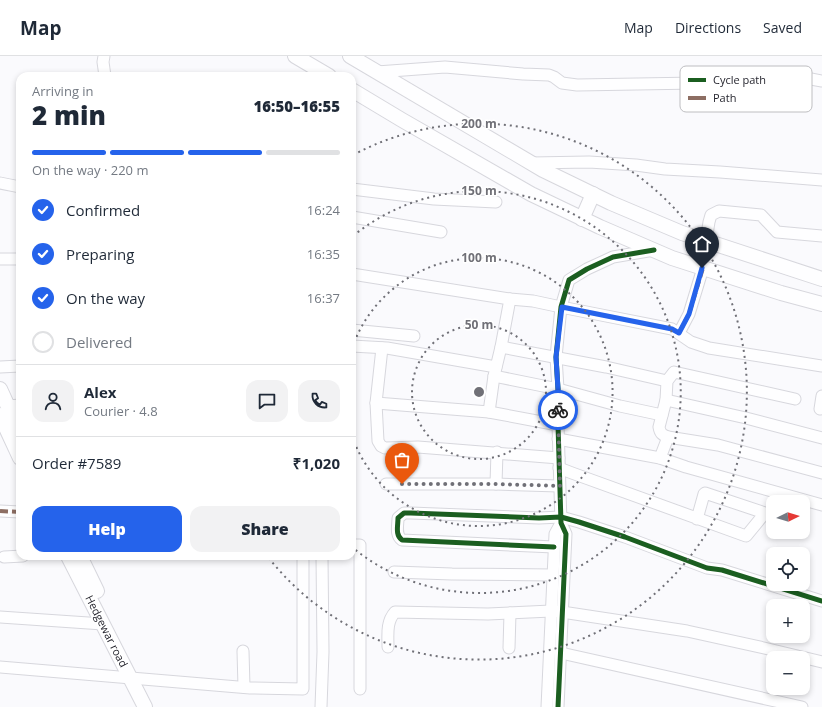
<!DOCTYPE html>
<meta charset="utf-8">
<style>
body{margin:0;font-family:"Open Sans",sans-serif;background:#f2f2f3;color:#1f2937;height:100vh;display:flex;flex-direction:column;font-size:15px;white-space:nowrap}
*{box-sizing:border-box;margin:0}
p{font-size:13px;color:#747a83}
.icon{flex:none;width:22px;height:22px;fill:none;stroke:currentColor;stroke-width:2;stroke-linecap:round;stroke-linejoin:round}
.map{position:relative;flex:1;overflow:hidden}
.side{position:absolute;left:16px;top:16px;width:340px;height:488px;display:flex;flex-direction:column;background:#fff;border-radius:12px;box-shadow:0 2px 6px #0003}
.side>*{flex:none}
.needle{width:26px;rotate:85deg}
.fabs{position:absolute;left:766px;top:439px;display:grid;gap:8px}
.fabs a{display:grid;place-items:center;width:44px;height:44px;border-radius:8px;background:#fff;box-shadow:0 2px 6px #0003;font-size:20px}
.pin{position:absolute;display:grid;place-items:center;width:34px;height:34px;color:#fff;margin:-41px -17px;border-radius:50% 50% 50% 0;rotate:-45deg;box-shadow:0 0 4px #0007}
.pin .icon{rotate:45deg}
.courier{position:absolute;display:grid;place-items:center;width:40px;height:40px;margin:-20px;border:3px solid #2563eb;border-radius:50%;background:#fff;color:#222;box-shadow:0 1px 5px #0007}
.summary em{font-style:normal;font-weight:800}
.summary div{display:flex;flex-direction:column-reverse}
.summary{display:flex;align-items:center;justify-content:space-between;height:68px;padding:0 16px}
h1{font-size:26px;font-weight:800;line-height:30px}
.bar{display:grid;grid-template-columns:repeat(4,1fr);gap:6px 4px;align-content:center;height:48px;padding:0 16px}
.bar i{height:5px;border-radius:3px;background:#e0e1e3}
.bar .active{background:#2563eb}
.bar p{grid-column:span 4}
.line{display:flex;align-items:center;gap:10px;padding:0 16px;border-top:1px solid #e0e1e3}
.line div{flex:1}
.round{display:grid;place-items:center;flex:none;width:42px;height:42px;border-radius:12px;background:#f2f2f3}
ol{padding:0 16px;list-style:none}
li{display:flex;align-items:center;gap:12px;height:44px}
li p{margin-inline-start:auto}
li .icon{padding:4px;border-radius:50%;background:#2563eb;color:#fff;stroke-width:4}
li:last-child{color:#747a83}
li i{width:22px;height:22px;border:2px solid #e0e1e3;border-radius:50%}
.action{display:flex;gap:8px;margin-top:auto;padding:8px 16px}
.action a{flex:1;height:46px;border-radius:12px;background:#2563eb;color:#fff;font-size:16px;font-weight:800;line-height:46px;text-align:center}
.action a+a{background:#f2f2f3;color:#1f2937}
header{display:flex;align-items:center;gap:24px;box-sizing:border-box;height:56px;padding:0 20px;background:#fff;border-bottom:1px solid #e0e1e3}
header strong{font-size:19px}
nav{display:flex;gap:22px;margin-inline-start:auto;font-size:14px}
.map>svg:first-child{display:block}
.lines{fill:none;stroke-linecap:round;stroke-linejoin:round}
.minor-casing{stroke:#d7d7dd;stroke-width:13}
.major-casing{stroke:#d7d7dd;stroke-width:16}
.minor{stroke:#fefeff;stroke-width:11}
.major{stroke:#fefeff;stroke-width:14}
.quiet{stroke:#8d6e63;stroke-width:4;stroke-dasharray:8 4;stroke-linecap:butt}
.cycleway-casing{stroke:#fff;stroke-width:8}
.cycleway{stroke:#1b5e20;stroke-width:5}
.done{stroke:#707077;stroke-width:4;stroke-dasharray:0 7.2}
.route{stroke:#2563eb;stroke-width:5}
.ring{fill:none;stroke:#707077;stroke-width:2;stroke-dasharray:2 4}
.labels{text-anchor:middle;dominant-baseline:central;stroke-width:3;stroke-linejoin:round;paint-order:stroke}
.street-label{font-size:11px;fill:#26262f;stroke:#fff}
.key{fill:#fff;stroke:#bebec1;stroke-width:1}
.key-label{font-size:11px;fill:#26262f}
.centre{fill:#707077;stroke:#fff;stroke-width:2}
.ring-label{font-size:12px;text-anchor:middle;font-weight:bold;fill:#707077;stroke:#fff;stroke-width:3;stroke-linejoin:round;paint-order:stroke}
</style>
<header>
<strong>Map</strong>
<nav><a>Map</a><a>Directions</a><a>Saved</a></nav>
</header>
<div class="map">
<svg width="822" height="651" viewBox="0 0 822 651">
<rect width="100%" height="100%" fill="#fafafd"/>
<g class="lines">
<defs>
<g id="minor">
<path d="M 104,0 L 103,6 L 105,20"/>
<path d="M 377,16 L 445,11 L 523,18 L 549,19 L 554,21 L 562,27 L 577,29 L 757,26 L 811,23 L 822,25"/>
<path d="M 531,107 L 589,106 L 636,109 L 665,113 L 720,116 L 822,124"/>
<path d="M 0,127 L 20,131"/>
<path d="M 352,133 L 434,143 L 496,146"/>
<path d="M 352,161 L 441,176"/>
<path d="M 706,185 L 709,166 L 711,159 L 719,155 L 761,159 L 777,176 L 822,180"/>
<path d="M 0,203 L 20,203"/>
<path d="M 352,218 L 510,243 L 533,245 L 561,251 L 672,273 L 691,286 L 709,292 L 822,310"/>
<path d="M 352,274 L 414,280"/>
<path d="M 679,277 L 689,258 L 703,212"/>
<path d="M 352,290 L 387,292 L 496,311"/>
<path d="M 501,291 L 606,311 L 667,325"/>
<path d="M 382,292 L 376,347 L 378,385 L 381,390 L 385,392 L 418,391 L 559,402"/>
<path d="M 0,311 L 20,310"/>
<path d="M 494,320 L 558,333 L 620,350 L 662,359"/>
<path d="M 795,343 L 674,316 L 667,325 L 666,344 L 659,371 C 660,377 662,379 668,381 L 718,389 L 822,417"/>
<path d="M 666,344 L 746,362 L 822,382"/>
<path d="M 376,347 L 489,356 L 558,369"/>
<path d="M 8,350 L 20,349"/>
<path d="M 820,353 L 822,340"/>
<path d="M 489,356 L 494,320 L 501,291 L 510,243"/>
<path d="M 558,383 L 660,402 L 686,411 L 822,449"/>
<path d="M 660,402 L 668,381"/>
<path d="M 559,412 L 572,417 L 746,480 L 747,479 L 765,457 L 705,437 L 704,438 L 697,463"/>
<path d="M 386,428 L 496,428 L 559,430"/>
<path d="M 496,428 L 497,396"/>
<path d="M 0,455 L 20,456"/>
<path d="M 352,489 L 360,489 L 360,633"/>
<path d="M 554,491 L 402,484 C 395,479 398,470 398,462 L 404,457 L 411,457 L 539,462 L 561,461 L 579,466 L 625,481 L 707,512 L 722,514 L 822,545"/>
<path d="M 4,501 L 23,500"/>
<path d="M 394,516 L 452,518 L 553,519"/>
<path d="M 0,561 L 103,568"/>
<path d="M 388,591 C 388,579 386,566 395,556 L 488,558 L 551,555 L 562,556 L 687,575 L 764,592 L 822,606"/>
<path d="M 509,592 L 510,557"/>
<path d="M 243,595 L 244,631"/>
<path d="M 561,597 L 802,651"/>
<path d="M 0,611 L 250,632 L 303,633 L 303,500"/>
<path d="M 321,651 L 323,596 L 322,500"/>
<path d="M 547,651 L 555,478 L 561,467"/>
<path d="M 558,651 L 566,478 L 561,467 L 558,369 L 558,333 L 556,301 L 561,251 L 569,224 L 587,213 L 613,201 L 654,194"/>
</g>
<g id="major">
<path d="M 295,0 L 329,20"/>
<path d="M 350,0 L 543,114 L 611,147 L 682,177 L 822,223"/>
<path d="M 352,34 L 402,64 L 531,138 L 600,171 L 672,202 L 781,237 L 822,248"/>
<path d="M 582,163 L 593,138"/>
<path d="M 0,333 L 20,377"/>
<path d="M 0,359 L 20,402"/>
<path d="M 68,500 L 145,651"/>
<path d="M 80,500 L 97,535"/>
</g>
</defs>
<use href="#minor" class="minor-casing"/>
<use href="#major" class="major-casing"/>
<use href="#minor" class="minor"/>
<use href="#major" class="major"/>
<g class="quiet">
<path d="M 679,277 L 689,258 L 703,212"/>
<path d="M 0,455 L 20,456"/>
</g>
<defs>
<g id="cycleway">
<path d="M 554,491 L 402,484 C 395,479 398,470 398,462 L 404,457 L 411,457 L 539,462 L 561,461 L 579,466 L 625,481 L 707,512 L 722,514 L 822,545"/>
<path d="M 558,651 L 566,478 L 561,467 L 558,369 L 558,333 L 556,301 L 561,251 L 569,224 L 587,213 L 613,201 L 654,194"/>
</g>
</defs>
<use href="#cycleway" class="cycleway-casing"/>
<use href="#cycleway" class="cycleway"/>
</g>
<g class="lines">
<path class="done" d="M 402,428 L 496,428 L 560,430 L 558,354"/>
<path class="route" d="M 558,354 L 558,333 L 556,301 L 562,251 L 672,273 L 679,277 L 689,258 L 702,212"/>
</g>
<g class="ring">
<circle cx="479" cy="336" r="67"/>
<path d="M352 292A134 134 0 1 1 352 380"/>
<path d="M353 180A201 201 0 1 1 353 492"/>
<path d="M353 99A268 268 0 1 1 268 501"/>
</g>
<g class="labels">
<g class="street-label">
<text transform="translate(107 575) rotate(63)">Hedgewar road</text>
</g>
</g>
<rect x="680" y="10" width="132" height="46" rx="6" class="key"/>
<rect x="688" y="22" width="18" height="4" fill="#1b5e20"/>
<rect x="688" y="40" width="18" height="4" fill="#8d6e63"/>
<g class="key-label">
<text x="713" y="28">Cycle path</text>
<text x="713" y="46">Path</text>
</g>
<circle cx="479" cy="336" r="6" class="centre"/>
<g class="ring-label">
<text x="479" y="72">200 m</text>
<text x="479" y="139">150 m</text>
<text x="479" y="206">100 m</text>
<text x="479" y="273">50 m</text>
</g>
</svg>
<div class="fabs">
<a><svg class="needle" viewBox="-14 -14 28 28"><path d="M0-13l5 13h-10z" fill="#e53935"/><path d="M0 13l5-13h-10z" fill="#747a83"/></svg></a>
<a><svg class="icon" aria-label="locate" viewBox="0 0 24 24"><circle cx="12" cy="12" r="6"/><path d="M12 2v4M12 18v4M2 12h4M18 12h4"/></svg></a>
<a>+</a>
<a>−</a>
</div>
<div class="pin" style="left:402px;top:428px;background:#ea580c"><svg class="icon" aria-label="bag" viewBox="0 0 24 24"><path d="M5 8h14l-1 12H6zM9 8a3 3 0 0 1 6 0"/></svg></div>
<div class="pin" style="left:702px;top:212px;background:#1f2937"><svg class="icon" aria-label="home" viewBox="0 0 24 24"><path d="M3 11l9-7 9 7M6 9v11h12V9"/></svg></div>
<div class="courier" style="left:558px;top:354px"><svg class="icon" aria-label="bike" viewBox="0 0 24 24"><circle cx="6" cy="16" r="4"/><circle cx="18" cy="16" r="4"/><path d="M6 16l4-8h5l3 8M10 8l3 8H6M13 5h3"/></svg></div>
<section class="side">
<div class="summary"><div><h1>2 min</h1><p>Arriving in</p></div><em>16:50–16:55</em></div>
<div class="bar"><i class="active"></i><i class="active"></i><i class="active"></i><i></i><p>On the way · 220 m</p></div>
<ol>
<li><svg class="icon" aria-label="check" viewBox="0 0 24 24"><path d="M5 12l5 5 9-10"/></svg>Confirmed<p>16:24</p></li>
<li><svg class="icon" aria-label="check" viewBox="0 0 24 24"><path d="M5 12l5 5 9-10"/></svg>Preparing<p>16:35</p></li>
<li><svg class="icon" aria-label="check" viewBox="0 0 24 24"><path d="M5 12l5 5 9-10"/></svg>On the way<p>16:37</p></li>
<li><i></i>Delivered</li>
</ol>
<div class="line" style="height:72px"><a class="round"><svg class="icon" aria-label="person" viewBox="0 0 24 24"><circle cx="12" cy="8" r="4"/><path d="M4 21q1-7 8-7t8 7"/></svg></a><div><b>Alex</b><p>Courier · 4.8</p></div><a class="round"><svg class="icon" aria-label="chat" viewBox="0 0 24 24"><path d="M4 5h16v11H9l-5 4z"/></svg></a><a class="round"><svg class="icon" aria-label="phone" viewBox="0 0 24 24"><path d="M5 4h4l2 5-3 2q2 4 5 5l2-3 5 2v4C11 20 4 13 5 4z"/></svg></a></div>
<div class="line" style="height:52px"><div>Order #7589</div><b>₹1,020</b></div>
<div class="action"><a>Help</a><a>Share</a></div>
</section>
</div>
